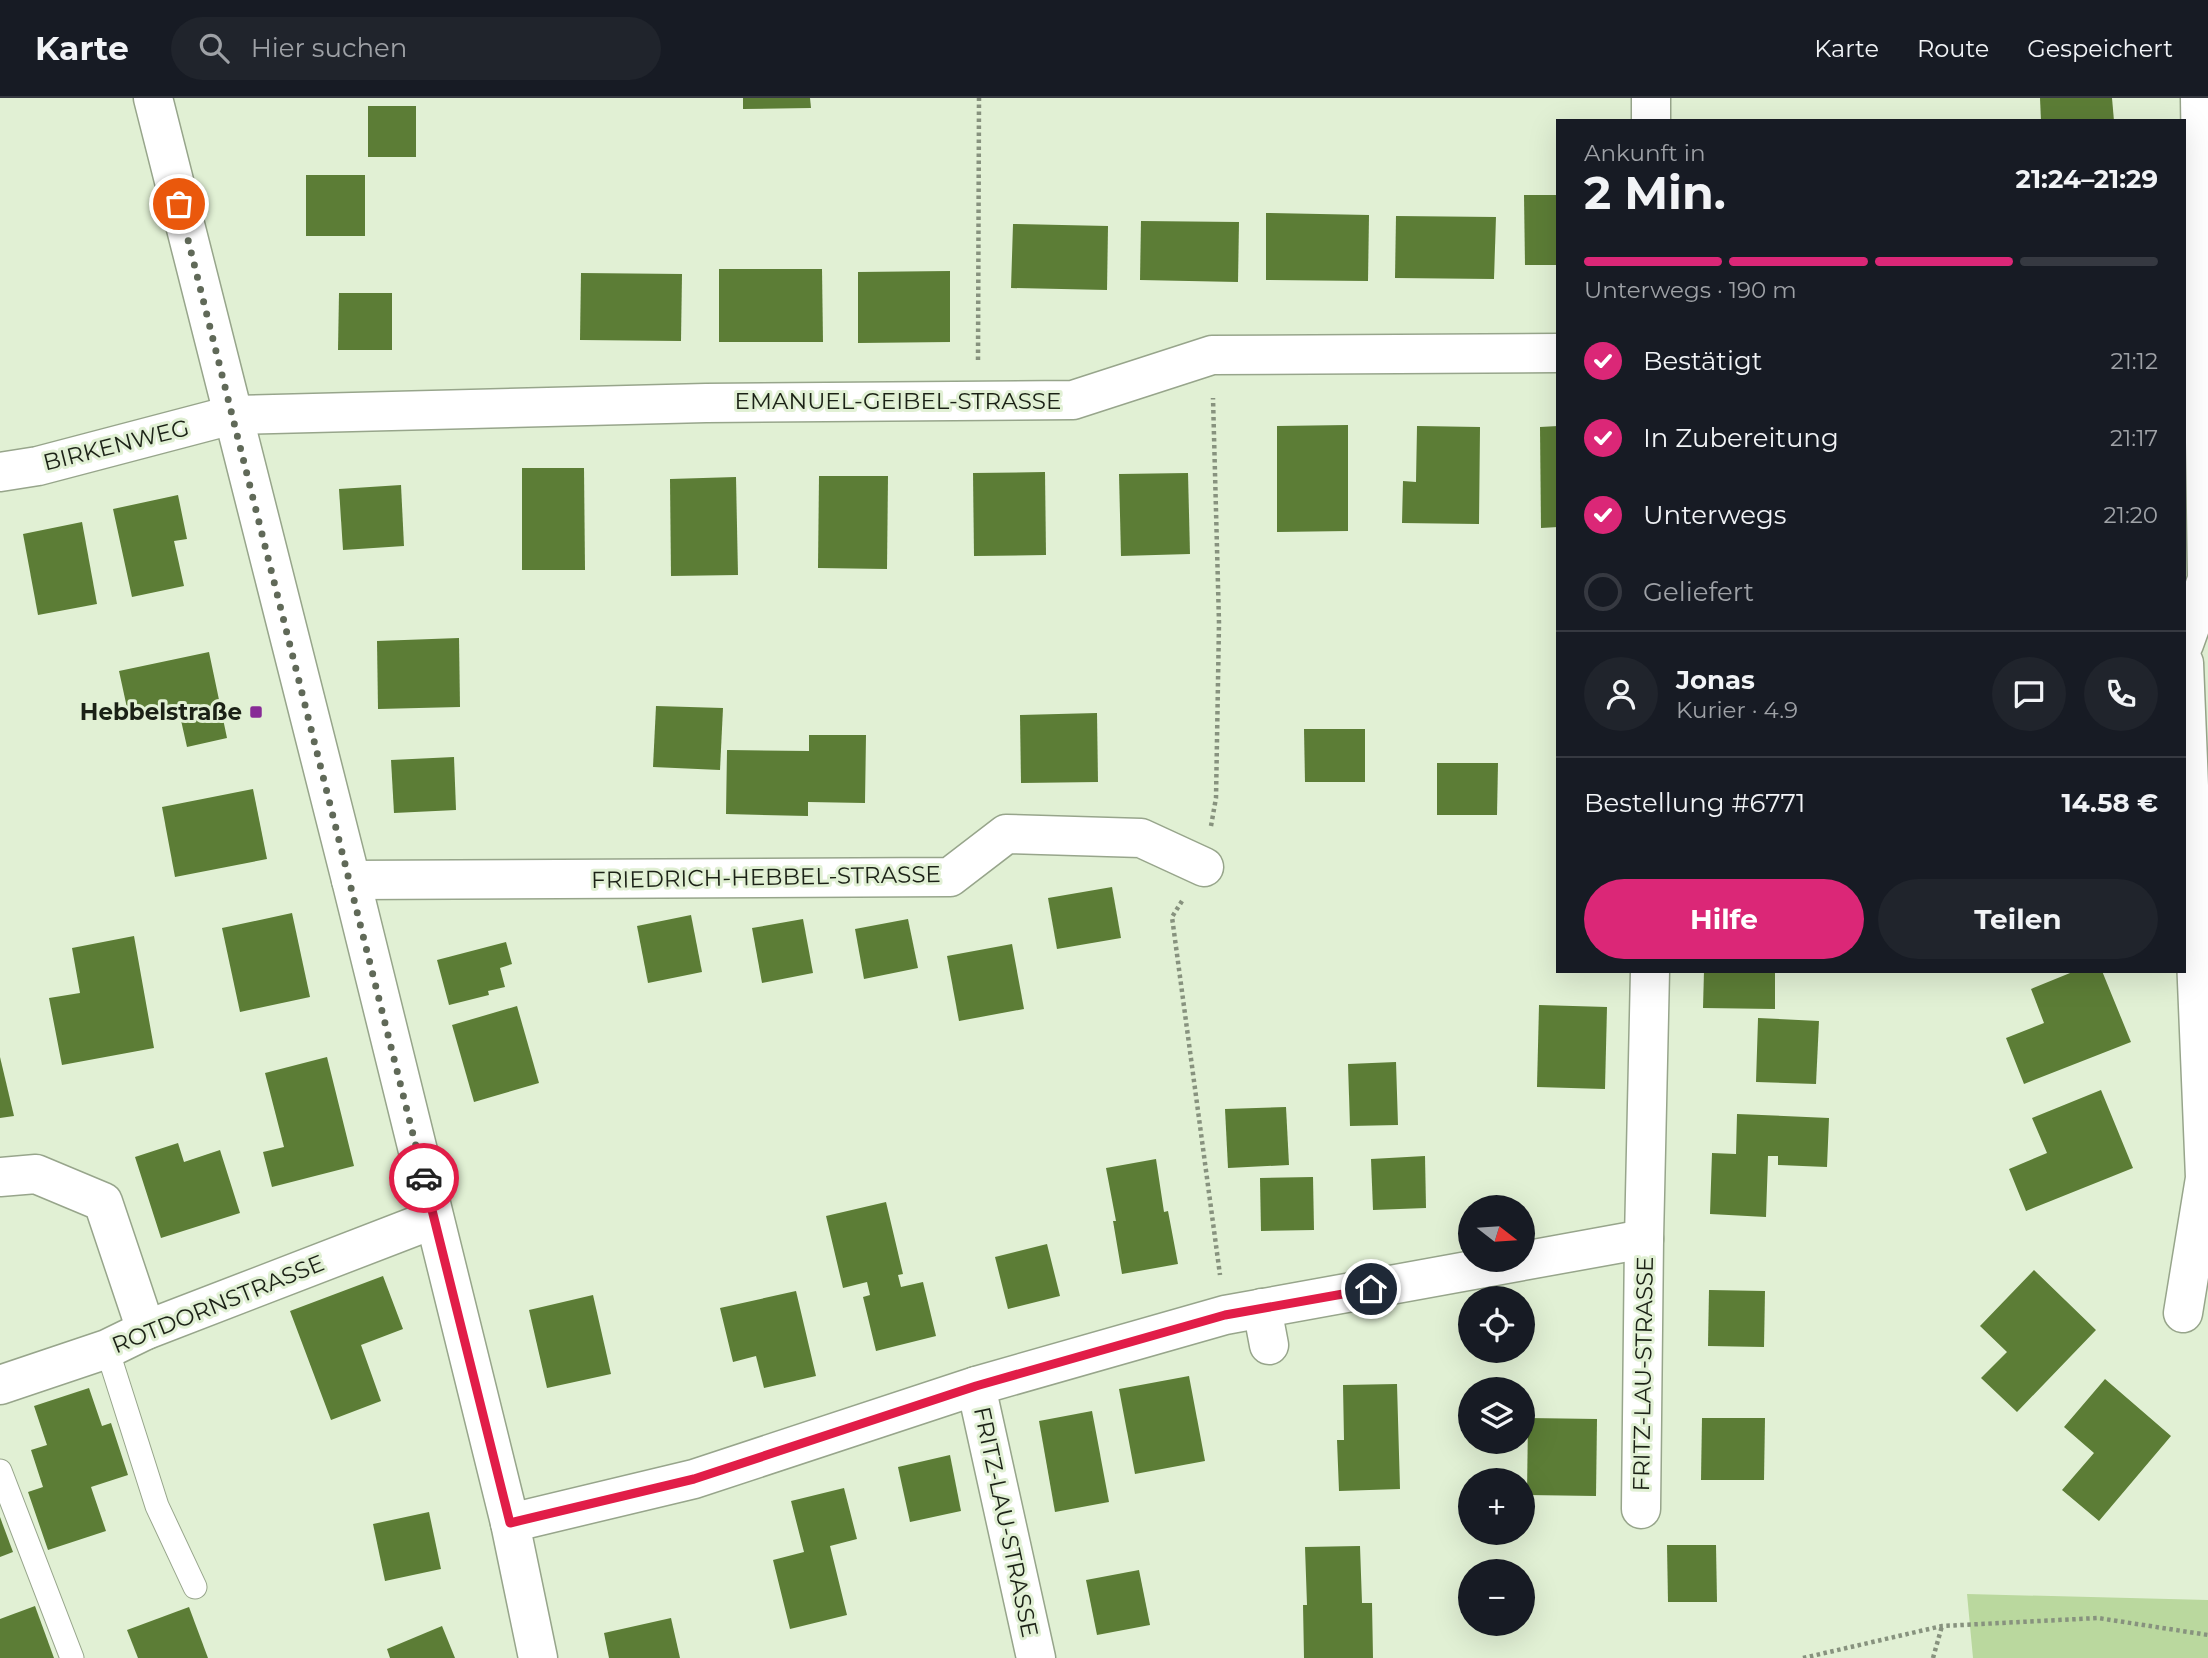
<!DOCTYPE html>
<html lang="de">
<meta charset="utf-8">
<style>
body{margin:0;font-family:Montserrat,sans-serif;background:#20242c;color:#f1f3f6;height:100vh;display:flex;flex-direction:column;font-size:26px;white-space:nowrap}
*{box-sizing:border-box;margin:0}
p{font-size:23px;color:#9ea1a6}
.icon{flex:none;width:38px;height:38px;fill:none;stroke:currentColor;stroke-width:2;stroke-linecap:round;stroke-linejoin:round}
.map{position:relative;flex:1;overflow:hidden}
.panel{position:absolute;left:1556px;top:21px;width:630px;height:854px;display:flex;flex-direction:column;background:#171b24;border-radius:0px;box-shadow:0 7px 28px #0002}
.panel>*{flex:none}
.needle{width:46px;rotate:107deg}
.buttons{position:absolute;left:1458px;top:1097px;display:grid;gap:14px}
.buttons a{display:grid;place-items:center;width:77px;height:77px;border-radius:50%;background:#171b24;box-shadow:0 7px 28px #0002;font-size:35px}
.pin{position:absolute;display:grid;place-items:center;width:60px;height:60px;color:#fff;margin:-30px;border:4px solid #fff;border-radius:50%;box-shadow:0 2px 7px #0007}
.courier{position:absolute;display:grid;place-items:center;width:70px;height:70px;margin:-35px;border:5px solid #e11d48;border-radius:50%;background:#fff;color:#222;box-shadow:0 2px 9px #0007}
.head em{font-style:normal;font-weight:700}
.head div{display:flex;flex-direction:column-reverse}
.head{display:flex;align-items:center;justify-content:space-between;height:119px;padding:0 28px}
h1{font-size:46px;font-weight:700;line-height:52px}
.bar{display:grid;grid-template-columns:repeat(4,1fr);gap:10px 7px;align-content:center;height:84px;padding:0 28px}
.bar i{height:9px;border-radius:5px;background:#363941}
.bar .on{background:#db2777}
.bar p{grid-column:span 4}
.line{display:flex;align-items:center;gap:18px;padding:0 28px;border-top:2px solid #363941}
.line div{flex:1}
.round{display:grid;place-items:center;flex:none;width:74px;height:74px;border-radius:37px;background:#20242c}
ol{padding:0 28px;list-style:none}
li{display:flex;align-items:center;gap:21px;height:77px}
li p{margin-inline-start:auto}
li .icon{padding:7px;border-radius:50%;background:#db2777;color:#fff;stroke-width:4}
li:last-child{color:#9ea1a6}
li i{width:38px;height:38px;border:4px solid #363941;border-radius:50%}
.button{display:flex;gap:14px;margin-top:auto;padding:14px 28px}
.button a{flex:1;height:80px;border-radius:42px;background:#db2777;color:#fff;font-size:28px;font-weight:700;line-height:80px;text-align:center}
.button a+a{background:#20242c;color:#f1f3f6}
header{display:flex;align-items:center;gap:42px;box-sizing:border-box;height:98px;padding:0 35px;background:#171b24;border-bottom:2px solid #363941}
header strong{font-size:33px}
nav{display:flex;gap:38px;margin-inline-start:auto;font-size:24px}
.search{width:490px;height:63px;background:#20242c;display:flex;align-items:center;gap:18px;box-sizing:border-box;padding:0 24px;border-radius:38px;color:#9ea1a6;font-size:26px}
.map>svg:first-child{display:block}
.green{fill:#bad89e}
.building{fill:#5c7d36}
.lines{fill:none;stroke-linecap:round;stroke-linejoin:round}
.lane-casing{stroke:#97a58b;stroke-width:25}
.street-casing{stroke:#97a58b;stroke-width:41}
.path{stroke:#87927e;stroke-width:4.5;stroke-dasharray:3.5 3.5;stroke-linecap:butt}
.lane{stroke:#fff;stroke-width:23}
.street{stroke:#fff;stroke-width:38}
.done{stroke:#606958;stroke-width:7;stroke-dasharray:0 12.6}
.route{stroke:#e11d48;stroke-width:9}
.poi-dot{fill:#872b96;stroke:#e1f0d4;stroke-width:2.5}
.labels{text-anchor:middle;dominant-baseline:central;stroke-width:6;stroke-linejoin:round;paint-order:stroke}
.street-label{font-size:23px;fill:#1b2116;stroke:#e1f0d4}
.poi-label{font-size:23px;font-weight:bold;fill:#1b2116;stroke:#e1f0d4;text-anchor:end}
</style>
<header>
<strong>Karte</strong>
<div class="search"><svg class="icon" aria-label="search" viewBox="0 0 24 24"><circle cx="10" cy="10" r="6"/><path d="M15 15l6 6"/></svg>Hier suchen</div>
<nav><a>Karte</a><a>Route</a><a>Gespeichert</a></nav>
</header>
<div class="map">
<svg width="2208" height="1560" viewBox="0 0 2208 1560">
<rect width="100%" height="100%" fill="#e1f0d4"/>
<path class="green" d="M 1967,1496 L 2208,1502 L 2208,1560 L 1973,1560 Z"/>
<g class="building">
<path d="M 743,0 L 810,0 L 811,10 L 743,11 Z"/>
<path d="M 2040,0 L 2112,0 L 2114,23 L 2041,23 Z"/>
<rect x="368" y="8" width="48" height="51"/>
<rect x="306" y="77" width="59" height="61"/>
<path d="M 1524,97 L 1558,97 L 1558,167 L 1525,167 Z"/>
<path d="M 1266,115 L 1369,117 L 1368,183 L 1266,182 Z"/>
<path d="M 1396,118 L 1496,119 L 1494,181 L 1395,180 Z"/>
<path d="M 1141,123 L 1239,124 L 1238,184 L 1140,182 Z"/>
<path d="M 1013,126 L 1108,128 L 1107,192 L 1011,190 Z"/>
<path d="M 719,171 L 822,171 L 823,244 L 719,244 Z"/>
<path d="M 950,173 L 950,244 L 858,245 L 858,174 Z"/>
<path d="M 581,175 L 682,176 L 681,243 L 580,242 Z"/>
<path d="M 339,195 L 392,195 L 392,252 L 338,252 Z"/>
<path d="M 1348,327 L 1348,433 L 1277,434 L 1277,328 Z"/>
<path d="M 1417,328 L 1480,329 L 1479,426 L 1402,425 L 1403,383 L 1416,384 Z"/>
<path d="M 1558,328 L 1558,429 L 1541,430 L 1540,329 Z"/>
<path d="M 522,370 L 584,370 L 585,472 L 522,472 Z"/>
<path d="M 1045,374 L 1046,457 L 974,458 L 973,375 Z"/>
<path d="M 1188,375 L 1190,456 L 1121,458 L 1119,376 Z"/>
<path d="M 819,378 L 888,378 L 887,471 L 818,470 Z"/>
<path d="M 736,379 L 738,477 L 671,478 L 670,381 Z"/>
<path d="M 401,387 L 404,448 L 343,452 L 339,391 Z"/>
<path d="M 178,397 L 187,441 L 174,443 L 184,488 L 132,499 L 113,411 Z"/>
<path d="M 82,424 L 97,506 L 38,517 L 23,436 Z"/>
<path d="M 459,540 L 460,609 L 378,611 L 377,543 Z"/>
<path d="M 209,554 L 227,640 L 187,649 L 178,609 L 129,619 L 119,573 Z"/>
<path d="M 656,608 L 723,610 L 720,672 L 653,669 Z"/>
<path d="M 1097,615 L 1098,684 L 1021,685 L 1020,617 Z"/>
<path d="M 1304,631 L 1365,631 L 1365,684 L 1305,684 Z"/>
<path d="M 809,637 L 866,637 L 865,705 L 808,704 L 808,718 L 726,716 L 727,652 L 809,653 Z"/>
<path d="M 454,659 L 456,712 L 394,715 L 391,662 Z"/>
<path d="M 1437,665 L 1498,665 L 1497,717 L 1437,717 Z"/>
<path d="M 253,691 L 267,761 L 175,779 L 162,709 Z"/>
<path d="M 1112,789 L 1121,840 L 1057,851 L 1048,800 Z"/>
<path d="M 292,815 L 310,899 L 240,914 L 222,830 Z"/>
<path d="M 691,817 L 702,874 L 648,885 L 637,828 Z"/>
<path d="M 803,821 L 813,875 L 762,885 L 752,830 Z"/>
<path d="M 908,821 L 918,870 L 864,881 L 855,831 Z"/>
<path d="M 134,838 L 154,950 L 62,967 L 49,900 L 80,895 L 72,850 Z"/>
<path d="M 506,844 L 512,866 L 500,870 L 505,889 L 488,893 L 489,897 L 449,907 L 437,862 Z"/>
<path d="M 1012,846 L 1024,911 L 959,923 L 947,858 Z"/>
<path d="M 1704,873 L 1775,873 L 1775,911 L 1703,910 Z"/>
<path d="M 2075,873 L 2102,873 L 2131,944 L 2024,986 L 2006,940 L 2044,925 L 2031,891 Z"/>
<path d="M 1539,907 L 1607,909 L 1605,991 L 1537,989 Z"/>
<path d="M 517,908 L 539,985 L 474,1004 L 452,927 Z"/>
<path d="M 1758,920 L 1819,923 L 1816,986 L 1756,984 Z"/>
<path d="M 0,959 L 14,1018 L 0,1020 Z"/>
<path d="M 327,959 L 354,1068 L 272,1089 L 263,1054 L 284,1049 L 265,975 Z"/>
<path d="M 1396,964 L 1398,1027 L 1350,1028 L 1348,966 Z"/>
<path d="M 2101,992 L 2133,1070 L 2026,1113 L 2009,1071 L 2047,1055 L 2032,1020 Z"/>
<path d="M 1286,1009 L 1289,1067 L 1228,1070 L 1225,1011 Z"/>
<path d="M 1737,1016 L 1829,1020 L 1827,1069 L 1778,1067 L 1778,1058 L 1768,1058 L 1766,1119 L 1710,1116 L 1712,1055 L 1736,1056 Z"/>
<path d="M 178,1045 L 184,1064 L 220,1052 L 240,1115 L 161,1140 L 135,1059 Z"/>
<path d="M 1425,1058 L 1426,1110 L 1373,1112 L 1371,1061 Z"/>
<path d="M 1156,1061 L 1164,1114 L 1168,1113 L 1178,1166 L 1122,1176 L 1113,1123 L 1116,1123 L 1106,1070 Z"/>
<path d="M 1313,1079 L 1314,1132 L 1261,1133 L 1260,1080 Z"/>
<path d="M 886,1104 L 903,1176 L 898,1177 L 901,1189 L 923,1184 L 936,1238 L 876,1253 L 863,1199 L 870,1197 L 867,1184 L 843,1190 L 826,1118 Z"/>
<path d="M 1047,1146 L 1060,1198 L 1008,1211 L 995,1159 Z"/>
<path d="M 2034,1172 L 2096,1232 L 2017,1314 L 1981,1280 L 2007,1254 L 1980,1228 Z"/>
<path d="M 383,1178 L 403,1231 L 361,1247 L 381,1303 L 331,1322 L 290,1213 Z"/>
<path d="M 1709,1192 L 1765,1193 L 1764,1249 L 1708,1248 Z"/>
<path d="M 796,1193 L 816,1278 L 764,1290 L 756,1258 L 733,1264 L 720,1210 Z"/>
<path d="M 593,1197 L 611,1276 L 547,1290 L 529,1212 Z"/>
<path d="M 1189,1278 L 1205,1363 L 1135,1376 L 1119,1291 Z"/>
<path d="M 2105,1281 L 2171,1338 L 2099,1423 L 2062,1392 L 2094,1355 L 2064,1329 Z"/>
<path d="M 1397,1286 L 1400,1391 L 1339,1393 L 1337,1342 L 1344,1342 L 1343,1287 Z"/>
<path d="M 89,1290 L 102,1328 L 111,1325 L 128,1377 L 91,1389 L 106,1433 L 48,1452 L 28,1394 L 43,1389 L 31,1352 L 47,1347 L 34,1308 Z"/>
<path d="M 1092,1313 L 1109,1404 L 1055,1414 L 1039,1323 Z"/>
<path d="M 1528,1320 L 1597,1321 L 1596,1398 L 1527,1397 Z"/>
<path d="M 1702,1320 L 1765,1320 L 1764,1382 L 1701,1382 Z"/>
<path d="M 950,1357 L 961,1413 L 910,1424 L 898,1369 Z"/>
<path d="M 844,1390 L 857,1441 L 830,1448 L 847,1517 L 790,1531 L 773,1462 L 804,1454 L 791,1403 Z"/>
<path d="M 429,1414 L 441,1471 L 385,1483 L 373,1426 Z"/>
<path d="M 0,1419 L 13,1454 L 0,1459 Z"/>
<path d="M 1667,1447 L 1716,1447 L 1717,1504 L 1668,1504 Z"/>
<path d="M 1360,1448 L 1362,1505 L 1372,1505 L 1373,1560 L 1304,1560 L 1303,1507 L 1307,1507 L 1305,1449 Z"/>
<path d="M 1139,1472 L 1150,1527 L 1097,1537 L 1086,1482 Z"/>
<path d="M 35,1508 L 54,1560 L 0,1560 L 0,1521 Z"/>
<path d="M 189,1509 L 208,1560 L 138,1560 L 127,1532 Z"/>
<path d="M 671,1520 L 680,1560 L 609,1560 L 604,1535 Z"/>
<path d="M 442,1528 L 455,1560 L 390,1560 L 387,1551 Z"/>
</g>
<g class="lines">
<defs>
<g id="lane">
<path d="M 107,1251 L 157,1408 L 195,1489"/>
<path d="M 0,1373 L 72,1560"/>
</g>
<g id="street">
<path d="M 153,0 L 351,782 L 510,1425 L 538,1560"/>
<path d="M 1651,23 L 1651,0"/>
<path d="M 0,374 L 38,368 L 232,317 L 706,305 L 1073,302 L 1212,257 L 1558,255"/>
<path d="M 2184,546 L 2207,481 L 2200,0"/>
<path d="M 351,782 L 950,779 L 1006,736 L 1141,740 L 1204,769"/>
<path d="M 0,1079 L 36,1076 L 103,1104 L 146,1232"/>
<path d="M 1262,1210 L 1269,1247"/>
<path d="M 2183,1215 L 2205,1080 L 2184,565"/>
<path d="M 0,1287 L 107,1251 L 146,1232 L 434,1121"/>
<path d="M 976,1288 L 1036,1560"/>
<path d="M 1641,1411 L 1644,1141 L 1650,873"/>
<path d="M 510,1425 L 694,1381 L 976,1288 L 1225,1217 L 1644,1141"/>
</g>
</defs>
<use href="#lane" class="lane-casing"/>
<use href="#street" class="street-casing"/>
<g class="path">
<path d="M 978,262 L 979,0"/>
<path d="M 1211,728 L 1216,700 L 1219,525 L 1213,300"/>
<path d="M 1182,803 L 1172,819 L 1220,1177"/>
<path d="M 1803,1560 L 1942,1528 L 2098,1520 L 2208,1537"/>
<path d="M 1933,1560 L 1942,1528"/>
</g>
<use href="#lane" class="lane"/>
<use href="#street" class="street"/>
</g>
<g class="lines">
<path class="done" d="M 179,106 L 424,1080"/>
<path class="route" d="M 424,1080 L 510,1425 L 694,1381 L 976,1288 L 1225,1217 L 1371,1191"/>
</g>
<rect class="poi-dot" x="249" y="607" width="14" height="14" rx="3.5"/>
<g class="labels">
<g class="street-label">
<text x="898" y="303">EMANUEL-GEIBEL-STRASSE</text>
<text transform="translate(116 347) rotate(-14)">BIRKENWEG</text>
<text transform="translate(766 779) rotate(-1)">FRIEDRICH-HEBBEL-STRASSE</text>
<text transform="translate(218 1206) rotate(-22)">ROTDORNSTRASSE</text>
<text transform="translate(1643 1276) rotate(-89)">FRITZ-LAU-STRASSE</text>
<text transform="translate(1006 1424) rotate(78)">FRITZ-LAU-STRASSE</text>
</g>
<g class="poi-label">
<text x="242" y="614">Hebbelstraße</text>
</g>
</g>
</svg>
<div class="buttons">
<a><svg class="needle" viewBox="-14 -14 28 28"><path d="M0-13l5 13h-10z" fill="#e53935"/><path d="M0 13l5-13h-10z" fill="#9ea1a6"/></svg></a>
<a><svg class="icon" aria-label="locate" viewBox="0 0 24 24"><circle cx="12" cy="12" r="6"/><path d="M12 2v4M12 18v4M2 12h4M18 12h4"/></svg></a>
<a><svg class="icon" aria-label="layers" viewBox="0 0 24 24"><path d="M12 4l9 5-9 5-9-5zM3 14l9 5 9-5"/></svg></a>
<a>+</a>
<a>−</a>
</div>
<div class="pin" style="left:179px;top:106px;background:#ea580c"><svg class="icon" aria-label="bag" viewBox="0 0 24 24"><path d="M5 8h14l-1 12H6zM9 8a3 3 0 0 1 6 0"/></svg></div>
<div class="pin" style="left:1371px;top:1191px;background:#1f2937"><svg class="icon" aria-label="home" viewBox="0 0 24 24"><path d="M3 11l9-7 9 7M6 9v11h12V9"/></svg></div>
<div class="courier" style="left:424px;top:1080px"><svg class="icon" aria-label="car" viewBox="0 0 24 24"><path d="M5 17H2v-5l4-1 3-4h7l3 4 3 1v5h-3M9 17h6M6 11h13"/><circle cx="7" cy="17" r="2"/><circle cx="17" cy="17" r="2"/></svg></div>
<section class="panel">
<div class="head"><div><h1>2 Min.</h1><p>Ankunft in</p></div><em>21:24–21:29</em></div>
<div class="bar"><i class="on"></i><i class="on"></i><i class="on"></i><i></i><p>Unterwegs · 190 m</p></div>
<ol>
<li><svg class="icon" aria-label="check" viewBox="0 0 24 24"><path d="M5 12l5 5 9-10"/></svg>Bestätigt<p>21:12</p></li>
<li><svg class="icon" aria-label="check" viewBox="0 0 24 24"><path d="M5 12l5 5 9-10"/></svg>In Zubereitung<p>21:17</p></li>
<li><svg class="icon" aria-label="check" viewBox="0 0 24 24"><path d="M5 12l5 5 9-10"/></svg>Unterwegs<p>21:20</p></li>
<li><i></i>Geliefert</li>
</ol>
<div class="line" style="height:126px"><a class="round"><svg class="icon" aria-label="person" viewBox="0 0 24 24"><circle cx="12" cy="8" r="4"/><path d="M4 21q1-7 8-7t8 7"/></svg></a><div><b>Jonas</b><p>Kurier · 4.9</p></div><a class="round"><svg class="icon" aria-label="chat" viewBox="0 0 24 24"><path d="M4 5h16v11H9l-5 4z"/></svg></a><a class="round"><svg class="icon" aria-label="phone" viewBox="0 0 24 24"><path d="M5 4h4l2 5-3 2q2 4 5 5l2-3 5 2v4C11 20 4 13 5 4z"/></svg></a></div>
<div class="line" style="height:91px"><div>Bestellung #6771</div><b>14.58 €</b></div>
<div class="button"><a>Hilfe</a><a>Teilen</a></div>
</section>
</div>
